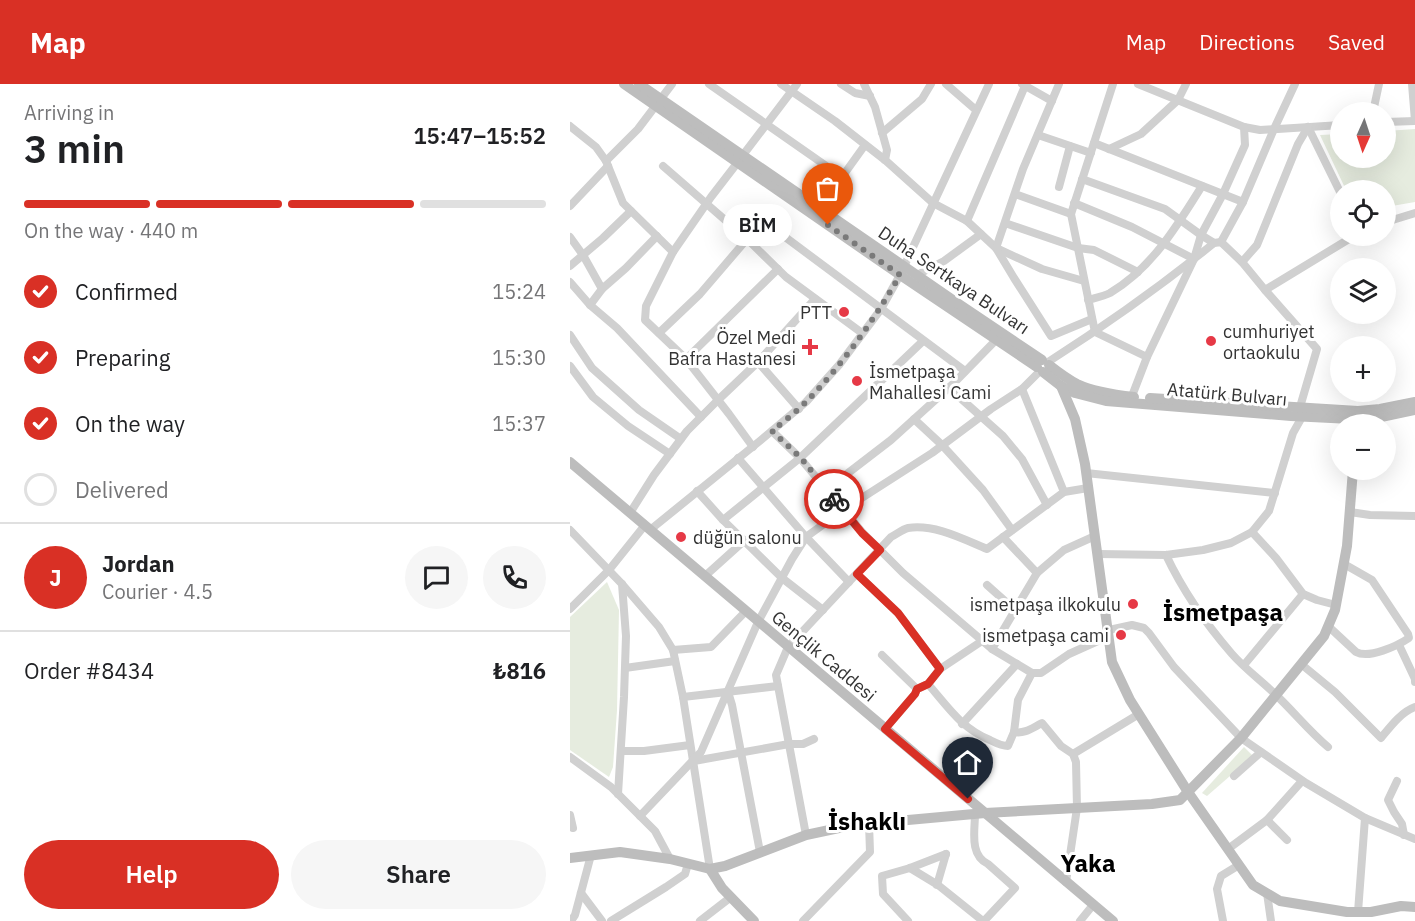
<!DOCTYPE html>
<meta charset="utf-8">
<style>
body{margin:0;font-family:"IBM Plex Sans",sans-serif;background:#f6f6f6;color:#202124;height:100vh;display:flex;flex-direction:column;font-size:22px;white-space:nowrap}
*{box-sizing:border-box;margin:0}
p{font-size:20px;color:#757577}
.icon{flex:none;width:33px;height:33px;fill:none;stroke:currentColor;stroke-width:2;stroke-linecap:round;stroke-linejoin:round}
.map{position:relative;flex:1;overflow:hidden}
.panel{display:flex;flex-direction:column;background:#fff;width:570px}
.panel>*{flex:none}
.needle{width:39px;rotate:183deg}
.tools{position:absolute;left:760px;top:18px;display:grid;gap:12px}
.tools a{display:grid;place-items:center;width:66px;height:66px;border-radius:50%;background:#fff;box-shadow:0 6px 24px #0002;font-size:30px}
.pin{position:absolute;display:grid;place-items:center;width:51px;height:51px;color:#fff;margin:-62px -26px;border-radius:50% 50% 50% 0;rotate:-45deg;box-shadow:0 0 6px #0007}
.pin .icon{rotate:45deg}
.courier{position:absolute;display:grid;place-items:center;width:60px;height:60px;margin:-30px;border:4px solid #d93025;border-radius:50%;background:#fff;color:#222;box-shadow:0 2px 8px #0007}
.bubble{position:absolute;height:42px;border-radius:21px;background:#fff;box-shadow:0 6px 24px #0002;font-size:20px;font-weight:600;line-height:42px;text-align:center}
.head em{font-style:normal;font-weight:600}
.head div{display:flex;flex-direction:column-reverse}
.head{display:flex;align-items:center;justify-content:space-between;height:102px;padding:0 24px}
h1{font-size:39px;font-weight:600;line-height:45px}
.bar{display:grid;grid-template-columns:repeat(4,1fr);gap:9px 6px;align-content:center;height:72px;padding:0 24px}
.bar i{height:8px;border-radius:4px;background:#e0e0e0}
.bar .selected{background:#d93025}
.bar p{grid-column:span 4}
.line{display:flex;align-items:center;gap:15px;padding:0 24px;border-top:2px solid #e0e0e0}
.line div{flex:1}
.round{display:grid;place-items:center;flex:none;width:63px;height:63px;border-radius:32px;background:#f6f6f6}
ol{padding:0 24px;list-style:none}
li{display:flex;align-items:center;gap:18px;height:66px}
li p{margin-inline-start:auto}
li .icon{padding:6px;border-radius:50%;background:#d93025;color:#fff;stroke-width:4}
li:last-child{color:#757577}
li i{width:33px;height:33px;border:3px solid #e0e0e0;border-radius:50%}
.primary-button{display:flex;gap:12px;margin-top:auto;padding:12px 24px}
.primary-button a{flex:1;height:69px;border-radius:36px;background:#d93025;color:#fff;font-size:24px;font-weight:600;line-height:69px;text-align:center}
.primary-button a+a{background:#f6f6f6;color:#202124}
header{display:flex;align-items:center;gap:36px;box-sizing:border-box;height:84px;padding:0 30px;background:#d93025;color:#fff}
header strong{font-size:28px}
nav{display:flex;gap:33px;margin-inline-start:auto;font-size:21px}
main{display:flex;flex:1;min-height:0}
.map>svg:first-child{display:block}
.green{fill:#e6ecdf}
.lines{fill:none;stroke-linecap:round;stroke-linejoin:round}
.street{stroke:#d0d0d0;stroke-width:8}
.secondary{stroke:#bdbdbd;stroke-width:10}
.done{stroke:#7a7a7a;stroke-width:6;stroke-dasharray:0 10.8}
.route{stroke:#d93025;stroke-width:8}
.poi-dot{fill:#e63946;stroke:#fff;stroke-width:2}
.labels{text-anchor:middle;dominant-baseline:central;stroke-width:6;stroke-linejoin:round;paint-order:stroke}
.street-label{font-size:18px;fill:#333;stroke:#fff}
.poi-label{font-size:18px;fill:#333;stroke:#fff;text-anchor:end}
.district-label{font-size:24px;font-weight:bold;fill:#000;stroke:#fff}
</style>
<header>
<strong>Map</strong>
<nav><a>Map</a><a>Directions</a><a>Saved</a></nav>
</header>
<main>
<section class="panel">
<div class="head"><div><h1>3 min</h1><p>Arriving in</p></div><em>15:47–15:52</em></div>
<div class="bar"><i class="selected"></i><i class="selected"></i><i class="selected"></i><i></i><p>On the way · 440 m</p></div>
<ol>
<li><svg class="icon" aria-label="check" viewBox="0 0 24 24"><path d="M5 12l5 5 9-10"/></svg>Confirmed<p>15:24</p></li>
<li><svg class="icon" aria-label="check" viewBox="0 0 24 24"><path d="M5 12l5 5 9-10"/></svg>Preparing<p>15:30</p></li>
<li><svg class="icon" aria-label="check" viewBox="0 0 24 24"><path d="M5 12l5 5 9-10"/></svg>On the way<p>15:37</p></li>
<li><i></i>Delivered</li>
</ol>
<div class="line" style="height:108px"><b class="round" style="background:#d93025;color:#fff">J</b><div><b>Jordan</b><p>Courier · 4.5</p></div><a class="round"><svg class="icon" aria-label="chat" viewBox="0 0 24 24"><path d="M4 5h16v11H9l-5 4z"/></svg></a><a class="round"><svg class="icon" aria-label="phone" viewBox="0 0 24 24"><path d="M5 4h4l2 5-3 2q2 4 5 5l2-3 5 2v4C11 20 4 13 5 4z"/></svg></a></div>
<div class="line" style="height:78px"><div>Order #8434</div><b>₺816</b></div>
<div class="primary-button"><a>Help</a><a>Share</a></div>
</section>
<div class="map">
<svg width="845" height="837" viewBox="0 0 845 837">
<rect width="100%" height="100%" fill="#fff"/>
<g class="green">
<path d="M 845,45 L 845,118 L 816,123 L 816,106 L 776,106 L 750,51 L 771,50 L 771,74 L 816,74 L 816,47 Z"/>
<path d="M 37,498 L 49,526 L 47,626 L 43,683 L 39,693 L 0,666 L 0,533 Z"/>
<path d="M 674,663 L 683,672 L 637,712 L 632,709 Z"/>
</g>
<g class="lines">
<g class="street">
<path d="M 139,0 L 272,93"/>
<path d="M 211,0 L 265,37 L 315,76 L 363,119 L 397,137 L 426,164 L 472,185 L 514,197"/>
<path d="M 271,0 L 285,9 L 300,12"/>
<path d="M 294,0 L 305,23 L 317,66 L 315,76"/>
<path d="M 376,0 L 406,26"/>
<path d="M 452,0 L 482,17"/>
<path d="M 489,0 L 453,85 L 426,164 L 444,194 L 481,252 L 522,235"/>
<path d="M 543,0 L 501,130 L 525,248 L 577,273"/>
<path d="M 568,0 L 674,43 L 690,46 L 771,41"/>
<path d="M 842,0 L 845,37"/>
<path d="M 803,28 L 809,0"/>
<path d="M 816,38 L 845,37"/>
<path d="M 0,42 L 26,63 L 36,77 L 53,119 L 103,168"/>
<path d="M 738,43 L 771,110"/>
<path d="M 312,49 L 352,15 L 361,0"/>
<path d="M 468,51 L 521,69"/>
<path d="M 524,59 L 673,118"/>
<path d="M 539,65 L 571,50 L 608,16 L 616,0"/>
<path d="M 173,71 L 227,0"/>
<path d="M 36,77 L 68,45 L 102,0"/>
<path d="M 168,78 L 141,113 L 103,168 L 76,222 L 75,236 L 116,275 L 159,330 L 183,363"/>
<path d="M 93,82 L 177,155 L 216,193 L 292,249"/>
<path d="M 512,95 L 595,125 L 631,151 L 644,159"/>
<path d="M 489,103 L 500,62"/>
<path d="M 445,110 L 501,130"/>
<path d="M 504,119 L 562,143 L 624,175"/>
<path d="M 0,122 L 38,82"/>
<path d="M 251,125 L 272,93 L 295,61"/>
<path d="M 397,137 L 455,2"/>
<path d="M 816,138 L 845,129"/>
<path d="M 435,139 L 508,164 L 524,166 L 568,188"/>
<path d="M 207,147 L 395,287"/>
<path d="M 0,153 L 13,171 L 32,205 L 20,221"/>
<path d="M 651,158 L 673,118 L 704,45 L 725,0"/>
<path d="M 672,178 L 687,161 L 728,60 L 738,43"/>
<path d="M 0,182 L 33,154 L 61,127"/>
<path d="M 347,191 L 374,177 L 411,150"/>
<path d="M 0,198 L 20,221 L 47,244 L 131,333"/>
<path d="M 32,205 L 56,184 L 87,152"/>
<path d="M 695,206 L 784,152"/>
<path d="M 518,216 C 525,214 534,212 540,209 C 582,184 607,142 632,102"/>
<path d="M 89,249 L 130,210 L 195,134"/>
<path d="M 0,251 L 22,284 L 69,326 L 111,355"/>
<path d="M 116,275 L 208,185"/>
<path d="M 188,278 L 229,325"/>
<path d="M 478,278 C 536,241 591,202 644,159 L 651,158 L 672,178 L 695,206 L 747,265 L 730,323"/>
<path d="M 0,282 L 23,313 L 58,342 L 100,370"/>
<path d="M 379,304 L 433,352 L 452,375 L 477,421"/>
<path d="M 452,305 L 494,408"/>
<path d="M 562,312 L 577,273 L 624,175 L 631,151 L 653,110 L 675,61 L 674,43"/>
<path d="M 344,335 L 372,361 L 413,406 L 442,446"/>
<path d="M 202,347 L 230,374 L 293,449 L 333,489 L 422,565 L 462,589"/>
<path d="M 168,374 L 236,453 L 279,498"/>
<path d="M 516,389 L 705,409"/>
<path d="M 256,406 L 321,356 L 384,299 L 426,256"/>
<path d="M 127,407 L 153,436 L 212,494 L 253,526"/>
<path d="M 780,428 L 800,431 L 845,432"/>
<path d="M 60,429 L 84,391 L 117,347 L 148,316 L 188,278 L 245,215"/>
<path d="M 153,436 L 230,374 L 353,257"/>
<path d="M 0,446 L 52,500 L 89,543 L 103,566 L 113,613 L 140,785"/>
<path d="M 80,446 L 191,356 L 236,318 L 269,281 L 311,225 L 330,191 L 419,0"/>
<path d="M 682,448 L 706,474 L 733,510 L 747,516 L 766,521"/>
<path d="M 433,453 L 467,489"/>
<path d="M 528,470 L 596,471 L 633,466 L 661,459 L 682,448 L 699,427 L 723,349 L 732,333"/>
<path d="M 596,471 C 613,507 636,540 662,570 C 675,585 692,597 706,611 C 724,628 739,647 758,663"/>
<path d="M 287,490 L 328,529 L 370,585"/>
<path d="M 135,492 L 175,456"/>
<path d="M 417,501 L 445,526"/>
<path d="M 0,525 L 39,486 L 75,441"/>
<path d="M 758,542 L 786,568 C 799,575 827,562 839,554 L 838,550 L 802,496 L 774,480"/>
<path d="M 539,546 L 562,541 L 574,544 L 579,549 L 604,583 L 671,654 L 736,699 L 795,734 L 845,755"/>
<path d="M 829,561 L 845,595 L 845,598"/>
<path d="M 422,565 L 467,489 L 494,466 L 525,452"/>
<path d="M 103,566 L 141,563 L 176,527"/>
<path d="M 312,571 L 347,605"/>
<path d="M 731,580 L 765,608 L 811,654 C 820,643 831,628 845,623"/>
<path d="M 674,581 L 733,510"/>
<path d="M 55,584 L 105,577"/>
<path d="M 358,600 C 378,623 391,644 420,656 C 426,659 431,662 438,662 L 444,648 L 448,616 L 462,589 L 471,589 L 499,570 L 539,552"/>
<path d="M 158,608 L 162,621 L 190,768"/>
<path d="M 113,613 L 208,602"/>
<path d="M 392,640 L 447,580"/>
<path d="M 315,645 L 345,610 L 347,605 L 358,600 L 370,585 L 412,557"/>
<path d="M 444,648 C 455,650 462,644 472,639 L 491,662 L 503,670 L 506,678 L 507,724 L 496,798"/>
<path d="M 51,667 L 74,667 L 120,661"/>
<path d="M 503,670 L 569,630"/>
<path d="M 0,673 L 41,703 L 85,747 L 100,775"/>
<path d="M 124,677 L 219,660 L 233,660 L 244,655"/>
<path d="M 664,692 L 691,668"/>
<path d="M 827,697 L 818,716 L 824,728 L 832,740 L 834,751"/>
<path d="M 48,710 L 54,613 L 56,552 L 52,500"/>
<path d="M 405,730 C 405,746 399,771 418,780 L 445,804 L 414,837"/>
<path d="M 0,731 L 3,744"/>
<path d="M 70,732 L 131,668 L 188,538 L 222,475 L 236,453 L 273,426 L 362,369 L 421,325 L 452,305 L 470,287"/>
<path d="M 697,736 L 717,756"/>
<path d="M 236,751 L 206,591 L 218,563 L 321,453 C 327,450 333,445 338,444 C 365,440 393,455 417,465 L 494,408 L 518,404"/>
<path d="M 658,765 L 697,736 L 732,697"/>
<path d="M 340,784 L 368,801 L 413,837"/>
<path d="M 367,801 L 376,770"/>
<path d="M 11,809 L 32,837"/>
<path d="M 697,809 L 701,837"/>
<path d="M 788,828 L 795,734"/>
<path d="M 1,837 L 5,831 L 21,771"/>
<path d="M 41,837 L 96,803 L 115,790 L 118,780"/>
<path d="M 130,837 L 161,813"/>
<path d="M 233,837 L 300,768 L 299,739"/>
<path d="M 338,837 L 313,810 L 312,792 L 340,784 L 376,770"/>
<path d="M 510,837 L 523,821"/>
<path d="M 653,837 L 647,805 L 651,792 L 669,781"/>
</g>
<g class="secondary">
<path d="M 54,0 L 330,191 L 467,283"/>
<path d="M 69,0 L 383,216 L 472,276"/>
<path d="M 479,281 C 488,288 497,295 507,300 C 524,308 546,311 564,313"/>
<path d="M 473,288 L 491,302 L 505,309 L 536,317 L 721,332 L 781,335 L 811,333 L 845,326"/>
<path d="M 491,302 L 505,335 L 515,380 L 542,578 L 560,616 L 618,708 L 683,801 L 710,817 L 777,828 L 801,828 L 831,822 L 845,823"/>
<path d="M 580,314 L 788,327 L 810,325 L 845,318"/>
<path d="M 0,378 L 543,837"/>
<path d="M 0,774 L 50,768 L 100,775 L 140,785 L 155,782 L 236,751 L 283,741 L 415,729 L 582,720 L 610,716 L 671,654 L 754,552 L 765,526 L 777,462 L 783,386"/>
<path d="M 140,785 L 152,804 L 184,837"/>
</g>
</g>
<g class="lines">
<path class="done" d="M 258,141 L 330,191 C 304,236 273,280 237,317 C 226,328 213,338 202,347 L 231,374 L 264,415"/>
<path class="route" d="M 264,415 L 292,449 L 310,466 L 287,490 L 328,529 L 370,585 L 358,600 L 347,605 L 345,610 L 315,645 L 398,715"/>
</g>
<g class="poi-dot">
<circle cx="274" cy="228" r="6"/>
<circle cx="641" cy="257" r="6"/>
<path d="M237 254h6v6h6v6h-6v6h-6v-6h-6v-6h6z"/>
<circle cx="287" cy="297" r="6"/>
<circle cx="111" cy="453" r="6"/>
<circle cx="563" cy="520" r="6"/>
<circle cx="551" cy="551" r="6"/>
</g>
<g class="labels">
<g class="street-label">
<text transform="translate(384 196) rotate(34)">Duha Sertkaya Bulvarı</text>
<text transform="translate(657 310) rotate(5)">Atatürk Bulvarı</text>
<text transform="translate(254 572) rotate(40)">Gençlik Caddesi</text>
</g>
<g class="poi-label">
<text x="262" y="228">PTT</text>
<text x="653" y="247" text-anchor="start">cumhuriyet<tspan x="653" dy="21">ortaokulu</tspan></text>
<text x="226" y="253">Özel Medi<tspan x="226" dy="21">Bafra Hastanesi</tspan></text>
<text x="299" y="287" text-anchor="start">İsmetpaşa<tspan x="299" dy="21">Mahallesi Cami</tspan></text>
<text x="123" y="453" text-anchor="start">düğün salonu</text>
<text x="551" y="520">ismetpaşa ilkokulu</text>
<text x="539" y="551">ismetpaşa cami</text>
</g>
<g class="district-label">
<text x="653" y="528">İsmetpaşa</text>
<text x="297" y="737">İshaklı</text>
<text x="518" y="779">Yaka</text>
</g>
</g>
</svg>
<div class="tools">
<a><svg class="needle" viewBox="-14 -14 28 28"><path d="M0-13l5 13h-10z" fill="#e53935"/><path d="M0 13l5-13h-10z" fill="#757577"/></svg></a>
<a><svg class="icon" aria-label="locate" viewBox="0 0 24 24"><circle cx="12" cy="12" r="6"/><path d="M12 2v4M12 18v4M2 12h4M18 12h4"/></svg></a>
<a><svg class="icon" aria-label="layers" viewBox="0 0 24 24"><path d="M12 4l9 5-9 5-9-5zM3 14l9 5 9-5"/></svg></a>
<a>+</a>
<a>−</a>
</div>
<div class="pin" style="left:258px;top:141px;background:#ea580c"><svg class="icon" aria-label="bag" viewBox="0 0 24 24"><path d="M5 8h14l-1 12H6zM9 8a3 3 0 0 1 6 0"/></svg></div>
<div class="pin" style="left:398px;top:715px;background:#1f2937"><svg class="icon" aria-label="home" viewBox="0 0 24 24"><path d="M3 11l9-7 9 7M6 9v11h12V9"/></svg></div>
<div class="courier" style="left:264px;top:415px"><svg class="icon" aria-label="bike" viewBox="0 0 24 24"><circle cx="6" cy="16" r="4"/><circle cx="18" cy="16" r="4"/><path d="M6 16l4-8h5l3 8M10 8l3 8H6M13 5h3"/></svg></div>
<div class="bubble" style="left:153px;top:120px;width:69px">BİM</div>
</div>
</main>
